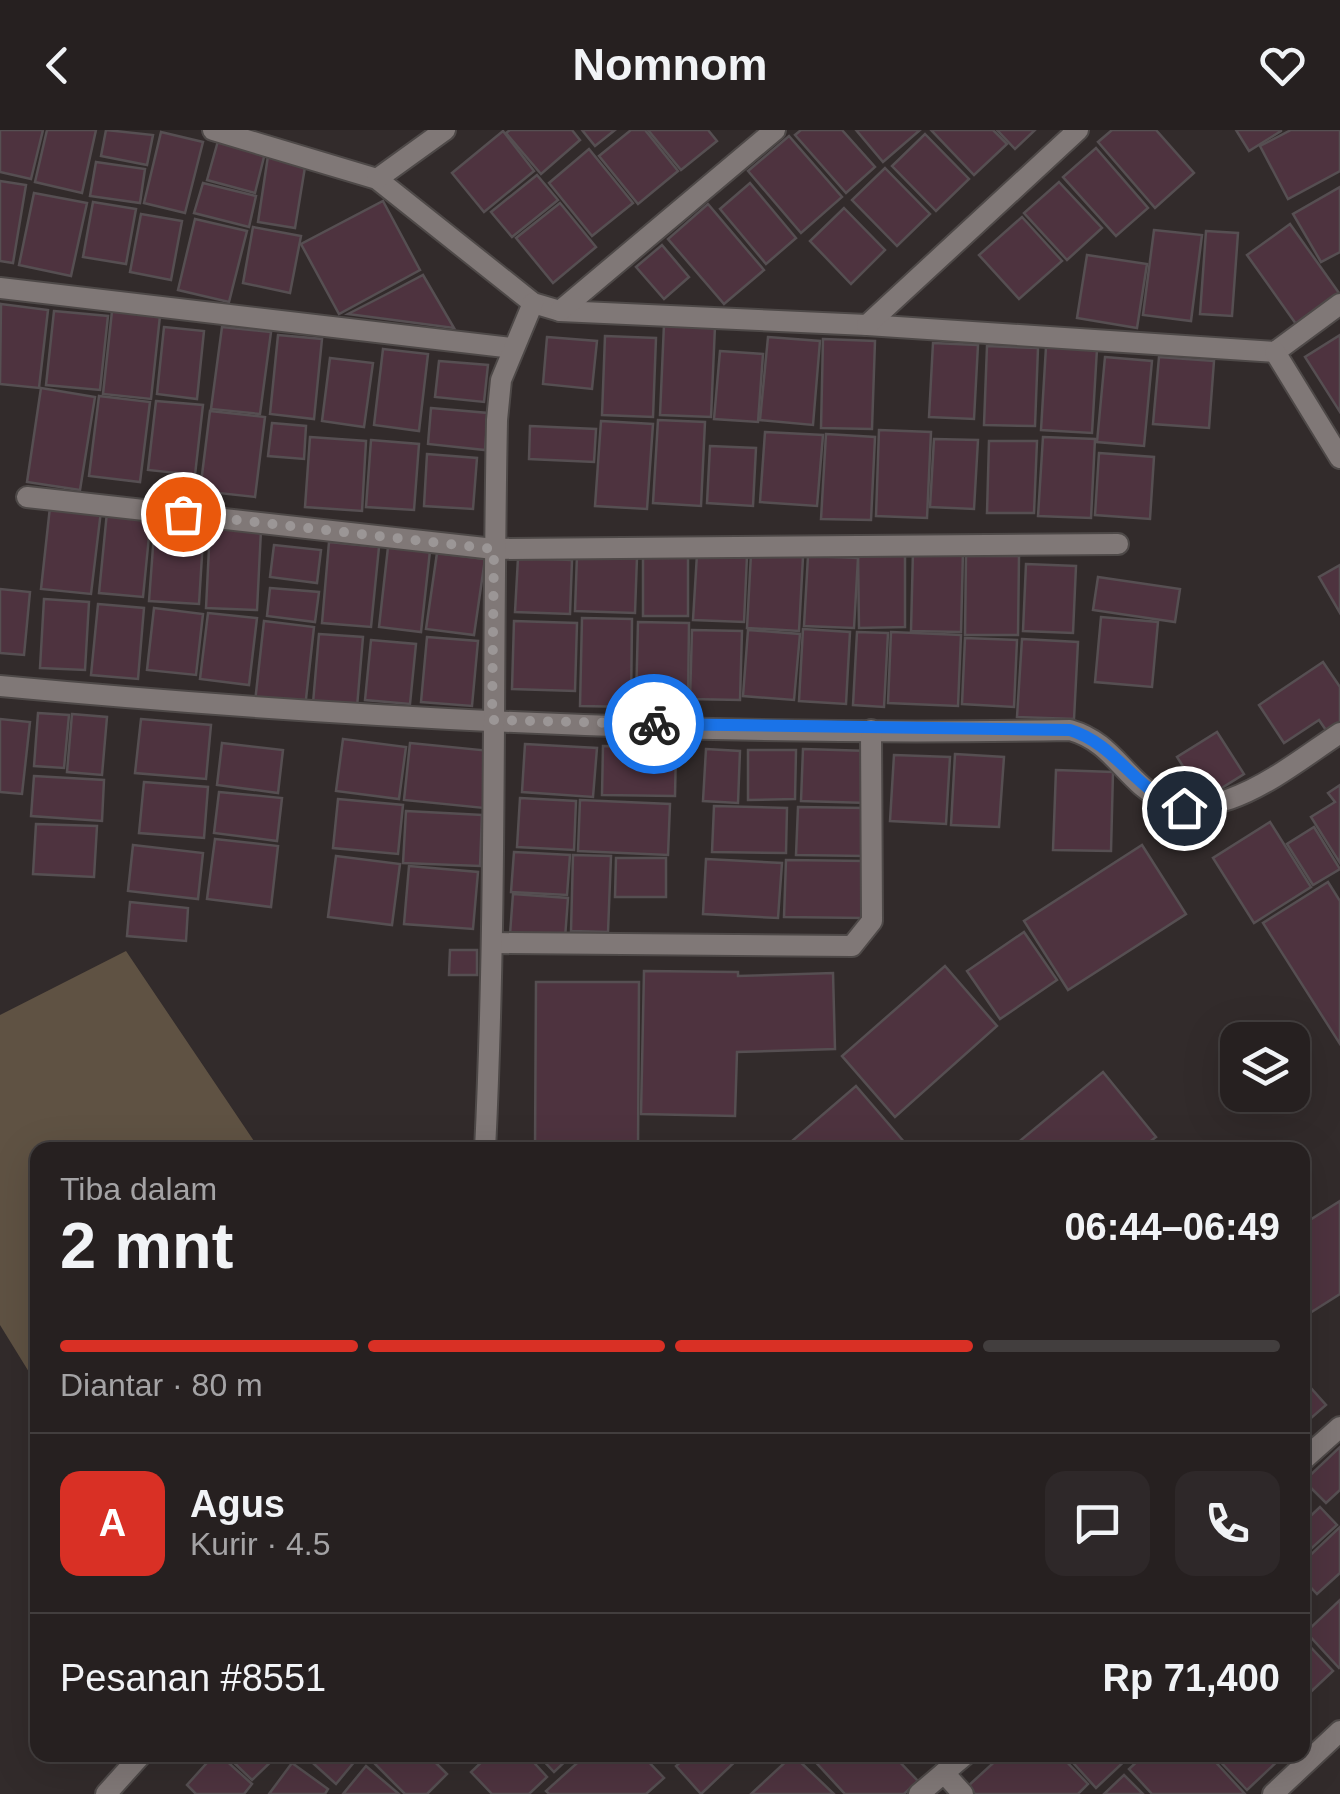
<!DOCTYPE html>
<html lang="id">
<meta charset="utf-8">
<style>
body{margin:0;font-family:Helvetica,sans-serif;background:#2e2829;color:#f1f3f6;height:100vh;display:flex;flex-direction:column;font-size:38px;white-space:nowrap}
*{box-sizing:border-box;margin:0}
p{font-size:32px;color:#a4a3a5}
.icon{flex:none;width:55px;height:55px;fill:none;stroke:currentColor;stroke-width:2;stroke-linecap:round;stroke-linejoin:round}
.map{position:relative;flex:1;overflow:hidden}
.drawer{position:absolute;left:30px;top:1012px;width:1280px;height:620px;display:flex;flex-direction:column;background:#262020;border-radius:20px;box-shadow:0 10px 40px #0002,0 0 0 2px #423e3e}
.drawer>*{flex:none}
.tools{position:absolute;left:1220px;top:892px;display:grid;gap:20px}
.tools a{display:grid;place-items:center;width:90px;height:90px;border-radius:20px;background:#262020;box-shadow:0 10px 40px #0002,0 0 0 2px #423e3e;font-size:50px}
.pin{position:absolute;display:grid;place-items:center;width:85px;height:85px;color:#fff;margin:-42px;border:5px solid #fff;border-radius:50%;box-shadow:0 2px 10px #0007}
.courier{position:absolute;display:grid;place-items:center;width:100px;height:100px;margin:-50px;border:8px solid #1a73e8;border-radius:50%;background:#fff;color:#222;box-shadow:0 2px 12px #0007}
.overview em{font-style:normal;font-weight:800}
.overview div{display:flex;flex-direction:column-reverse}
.overview{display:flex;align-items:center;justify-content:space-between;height:170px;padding:0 30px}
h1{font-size:65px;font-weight:800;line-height:75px}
.bar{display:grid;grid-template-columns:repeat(4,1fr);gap:15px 10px;align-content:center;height:120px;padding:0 30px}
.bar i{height:12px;border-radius:8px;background:#423e3e}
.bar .active{background:#d93025}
.bar p{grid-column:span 4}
.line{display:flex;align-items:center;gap:25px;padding:0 30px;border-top:2px solid #423e3e}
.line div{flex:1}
.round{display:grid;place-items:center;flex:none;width:105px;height:105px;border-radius:20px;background:#2e2829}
header{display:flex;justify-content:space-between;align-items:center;height:130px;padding:0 30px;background:#262020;font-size:45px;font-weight:800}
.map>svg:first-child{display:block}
.green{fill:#5f5243}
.building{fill:#4e333f;stroke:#564f52;stroke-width:2.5}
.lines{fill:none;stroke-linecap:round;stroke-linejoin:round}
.minor-casing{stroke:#4e4948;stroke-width:24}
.minor{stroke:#807877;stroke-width:20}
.done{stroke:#9b9696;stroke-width:10;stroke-dasharray:0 18}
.route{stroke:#1a73e8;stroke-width:12}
</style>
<header><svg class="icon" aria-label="back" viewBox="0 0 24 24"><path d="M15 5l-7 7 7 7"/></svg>Nomnom<svg class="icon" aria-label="heart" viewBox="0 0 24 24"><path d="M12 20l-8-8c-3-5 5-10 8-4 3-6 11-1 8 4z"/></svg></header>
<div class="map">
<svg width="1340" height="1664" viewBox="0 0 1340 1664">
<rect width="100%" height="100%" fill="#322b2b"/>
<path class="green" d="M 126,821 L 260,1020 L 38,1020 L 37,1255 L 0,1195 L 0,885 Z"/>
<g class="building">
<path d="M 0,0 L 43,0 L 31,49 L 0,42 Z"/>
<path d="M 47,0 L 96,0 L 82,63 L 35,52 Z"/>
<path d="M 106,0 L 153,5 L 147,35 L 101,26 Z"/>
<path d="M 510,0 L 572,0 L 580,10 L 541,44 L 506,3 Z"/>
<path d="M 582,0 L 615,0 L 595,16 Z"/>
<path d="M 631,0 L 645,0 L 678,41 L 638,74 L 599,26 Z"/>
<path d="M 648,0 L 708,0 L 717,11 L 681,40 Z"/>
<path d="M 801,0 L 842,0 L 875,37 L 846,63 L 795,5 Z"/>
<path d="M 856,0 L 920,0 L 883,32 Z"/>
<path d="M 931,0 L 993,0 L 1007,14 L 974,45 Z"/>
<path d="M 997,0 L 1035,0 L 1015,19 Z"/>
<path d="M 1112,0 L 1156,0 L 1194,43 L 1155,78 L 1098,12 Z"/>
<path d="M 1236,0 L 1281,0 L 1281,1 L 1249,21 Z"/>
<path d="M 1291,0 L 1340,0 L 1340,41 L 1288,69 L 1260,16 Z"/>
<path d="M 503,1 L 534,41 L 484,82 L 452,43 Z"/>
<path d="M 161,2 L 203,12 L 185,83 L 144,73 Z"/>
<path d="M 925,4 L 969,49 L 936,81 L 892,36 Z"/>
<path d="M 789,6 L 842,67 L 801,103 L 748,41 Z"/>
<path d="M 218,11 L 265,23 L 255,63 L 207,50 Z"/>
<path d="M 1096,18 L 1148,78 L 1116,106 L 1063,47 Z"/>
<path d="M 589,19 L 633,73 L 592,106 L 549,53 Z"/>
<path d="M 268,26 L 306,31 L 295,98 L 258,92 Z"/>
<path d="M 96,32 L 145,39 L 140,73 L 90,66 Z"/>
<path d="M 885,38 L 930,84 L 897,116 L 852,70 Z"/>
<path d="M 537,45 L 558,70 L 512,107 L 491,82 Z"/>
<path d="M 0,51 L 26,55 L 13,133 L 0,131 Z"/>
<path d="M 1059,52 L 1102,98 L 1067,130 L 1024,83 Z"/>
<path d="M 203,53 L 256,66 L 249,97 L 194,83 Z"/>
<path d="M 750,53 L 796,108 L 766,134 L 720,79 Z"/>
<path d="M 1340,57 L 1340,122 L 1321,132 L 1293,84 Z"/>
<path d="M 34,63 L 87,73 L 71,146 L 19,135 Z"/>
<path d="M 383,71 L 420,140 L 339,184 L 301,114 Z"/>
<path d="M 93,72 L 136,79 L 126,134 L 83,127 Z"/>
<path d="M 560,73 L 596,117 L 553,153 L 516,108 Z"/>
<path d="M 708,74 L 764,140 L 724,174 L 668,109 Z"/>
<path d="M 844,78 L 885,120 L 851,154 L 810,111 Z"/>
<path d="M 141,84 L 182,91 L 171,150 L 130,142 Z"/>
<path d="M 1022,87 L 1062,131 L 1019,169 L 979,125 Z"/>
<path d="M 195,89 L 247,101 L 229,172 L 178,160 Z"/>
<path d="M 1290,94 L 1339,163 L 1296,194 L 1247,125 Z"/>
<path d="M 253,97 L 301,106 L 290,163 L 243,153 Z"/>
<path d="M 1154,100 L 1202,105 L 1191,191 L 1143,185 Z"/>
<path d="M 1206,101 L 1238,103 L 1232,186 L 1200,184 Z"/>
<path d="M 662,115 L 689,147 L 664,169 L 636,137 Z"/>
<path d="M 1087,125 L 1147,134 L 1137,198 L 1077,188 Z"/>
<path d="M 423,145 L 454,198 L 348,184 L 385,165 Z"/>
<path d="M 1,174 L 48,180 L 39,258 L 0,254 Z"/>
<path d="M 54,181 L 108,186 L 100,260 L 46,255 Z"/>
<path d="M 112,181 L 160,186 L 151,269 L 103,264 Z"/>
<path d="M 664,194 L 715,196 L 711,287 L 660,285 Z"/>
<path d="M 164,197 L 204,201 L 197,269 L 157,264 Z"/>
<path d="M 222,197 L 271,202 L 260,284 L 211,279 Z"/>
<path d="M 278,205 L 322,209 L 314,289 L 270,284 Z"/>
<path d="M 1340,205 L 1340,282 L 1305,227 Z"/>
<path d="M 605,206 L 656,208 L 653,287 L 602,285 Z"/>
<path d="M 547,207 L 597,211 L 592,259 L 543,254 Z"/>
<path d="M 768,207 L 820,211 L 813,295 L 760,290 Z"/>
<path d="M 823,209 L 875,211 L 872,299 L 821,298 Z"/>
<path d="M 933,213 L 978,215 L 974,289 L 929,287 Z"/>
<path d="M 987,216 L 1038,218 L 1035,296 L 984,295 Z"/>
<path d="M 1046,217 L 1097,219 L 1092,303 L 1041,300 Z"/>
<path d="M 383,219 L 428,224 L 419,301 L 374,295 Z"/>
<path d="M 720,221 L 763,224 L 758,292 L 714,289 Z"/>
<path d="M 1105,227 L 1152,231 L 1144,316 L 1097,312 Z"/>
<path d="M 1159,227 L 1214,231 L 1209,298 L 1153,294 Z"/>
<path d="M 330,228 L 373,233 L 364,297 L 322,291 Z"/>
<path d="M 439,231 L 488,235 L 484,272 L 435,267 Z"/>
<path d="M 41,258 L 95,267 L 80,360 L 27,352 Z"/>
<path d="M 99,266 L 150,272 L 140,352 L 89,346 Z"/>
<path d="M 156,271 L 203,275 L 195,345 L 148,340 Z"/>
<path d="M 431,278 L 488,283 L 485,320 L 428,314 Z"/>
<path d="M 210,281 L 265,287 L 255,367 L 200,361 Z"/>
<path d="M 658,290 L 705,292 L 701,376 L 653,373 Z"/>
<path d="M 601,291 L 653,294 L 647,379 L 595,376 Z"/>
<path d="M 272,293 L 306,296 L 304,329 L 268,326 Z"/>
<path d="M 530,296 L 596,299 L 594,332 L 529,329 Z"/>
<path d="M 879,300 L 931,302 L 927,388 L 876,386 Z"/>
<path d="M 765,302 L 823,305 L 817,376 L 760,372 Z"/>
<path d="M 826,304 L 875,307 L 871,390 L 821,389 Z"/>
<path d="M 310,307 L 366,311 L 362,381 L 305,377 Z"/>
<path d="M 1043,307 L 1095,309 L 1091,388 L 1038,386 Z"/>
<path d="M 934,309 L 978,310 L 974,379 L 930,377 Z"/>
<path d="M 371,310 L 419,314 L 414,380 L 366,377 Z"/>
<path d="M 989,311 L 1037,311 L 1034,383 L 987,383 Z"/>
<path d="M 710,316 L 756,318 L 753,376 L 707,373 Z"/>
<path d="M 1099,323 L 1154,327 L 1150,389 L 1095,385 Z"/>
<path d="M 427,324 L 477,328 L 473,379 L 424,376 Z"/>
<path d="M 50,377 L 101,381 L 91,464 L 41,459 Z"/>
<path d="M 107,382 L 151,386 L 143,467 L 99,463 Z"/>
<path d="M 155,390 L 204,393 L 199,474 L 149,471 Z"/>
<path d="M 210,398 L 261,400 L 257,480 L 206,478 Z"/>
<path d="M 329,412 L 379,417 L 371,497 L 322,493 Z"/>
<path d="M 274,415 L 321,420 L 317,453 L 270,447 Z"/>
<path d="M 388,417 L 430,421 L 421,502 L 379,497 Z"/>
<path d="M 913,421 L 963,421 L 961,502 L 911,501 Z"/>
<path d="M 858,422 L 905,422 L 905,497 L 859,498 Z"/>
<path d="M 437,423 L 485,429 L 474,505 L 426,499 Z"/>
<path d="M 697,424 L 747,426 L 744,492 L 693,490 Z"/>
<path d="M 751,424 L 803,427 L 799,501 L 747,498 Z"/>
<path d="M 577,425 L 637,427 L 635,483 L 575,481 Z"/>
<rect x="643" y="426" width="45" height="60"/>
<path d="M 808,426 L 858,428 L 854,498 L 804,496 Z"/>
<path d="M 966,426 L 1019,426 L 1018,505 L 965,505 Z"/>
<path d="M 518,428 L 572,430 L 570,484 L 515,482 Z"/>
<path d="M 1026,434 L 1076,436 L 1073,503 L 1023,501 Z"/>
<path d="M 1340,435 L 1340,483 L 1319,447 Z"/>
<path d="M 1098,447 L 1180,459 L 1175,492 L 1093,480 Z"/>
<path d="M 270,458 L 319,462 L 315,492 L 267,486 Z"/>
<path d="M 0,459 L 30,462 L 24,525 L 0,523 Z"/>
<path d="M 44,469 L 89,472 L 85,540 L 40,538 Z"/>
<path d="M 98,474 L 144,478 L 138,549 L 91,545 Z"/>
<path d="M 154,478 L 203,484 L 196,545 L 147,540 Z"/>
<path d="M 208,483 L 257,488 L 249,555 L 200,549 Z"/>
<path d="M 1101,487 L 1158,492 L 1152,557 L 1095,552 Z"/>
<path d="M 582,488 L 632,489 L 631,577 L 580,576 Z"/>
<path d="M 264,491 L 314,497 L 305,578 L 255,572 Z"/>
<path d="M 514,491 L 577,493 L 575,561 L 512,559 Z"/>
<path d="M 638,492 L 689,493 L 688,572 L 636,572 Z"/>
<path d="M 803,499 L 850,502 L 846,574 L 799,571 Z"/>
<path d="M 692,500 L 742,501 L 740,570 L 690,569 Z"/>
<path d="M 748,500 L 800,504 L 794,570 L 743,566 Z"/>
<path d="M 857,502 L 888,503 L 884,577 L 853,575 Z"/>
<path d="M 891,502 L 961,505 L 958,576 L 888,573 Z"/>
<path d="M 319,504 L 363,507 L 357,577 L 313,573 Z"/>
<path d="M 427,507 L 478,511 L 472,576 L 421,572 Z"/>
<path d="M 965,508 L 1017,510 L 1014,577 L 962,574 Z"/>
<path d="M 1022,509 L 1078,512 L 1074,589 L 1017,587 Z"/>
<path d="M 371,510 L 416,514 L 410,574 L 365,570 Z"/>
<path d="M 1323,532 L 1340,557 L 1340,599 L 1330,606 L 1319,590 L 1284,613 L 1259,575 Z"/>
<path d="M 38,583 L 69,585 L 64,638 L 34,636 Z"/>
<path d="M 72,584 L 107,587 L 102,645 L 67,642 Z"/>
<path d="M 0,589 L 30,592 L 22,664 L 0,662 Z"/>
<path d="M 141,589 L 211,595 L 206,649 L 135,643 Z"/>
<path d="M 1217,602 L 1244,644 L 1204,669 L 1177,627 Z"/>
<path d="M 343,609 L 406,617 L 399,669 L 336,661 Z"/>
<path d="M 222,613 L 283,620 L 278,663 L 217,655 Z"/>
<path d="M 410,613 L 491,621 L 484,678 L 404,670 Z"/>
<path d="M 525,614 L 597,618 L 593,667 L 522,662 Z"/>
<path d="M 603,616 L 676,617 L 675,666 L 602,665 Z"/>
<path d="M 706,619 L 740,621 L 738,673 L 703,671 Z"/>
<path d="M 803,619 L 870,621 L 868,673 L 801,671 Z"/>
<path d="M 748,620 L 796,620 L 795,669 L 748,670 Z"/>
<path d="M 955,624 L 1004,627 L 999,697 L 951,695 Z"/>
<path d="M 894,625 L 950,627 L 946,694 L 890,691 Z"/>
<path d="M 1056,640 L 1113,642 L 1111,721 L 1053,720 Z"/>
<path d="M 34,646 L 104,650 L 102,691 L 31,686 Z"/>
<path d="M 144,652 L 208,657 L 204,708 L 139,703 Z"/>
<path d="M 1340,655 L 1340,733 L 1311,687 L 1335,672 L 1328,663 Z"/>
<path d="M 219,662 L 282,668 L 277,711 L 214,703 Z"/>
<path d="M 520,668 L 576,671 L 574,720 L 517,717 Z"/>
<path d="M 338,669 L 403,675 L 398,724 L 333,718 Z"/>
<path d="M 580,670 L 670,674 L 668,725 L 578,721 Z"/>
<path d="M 714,676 L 787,678 L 786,723 L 712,722 Z"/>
<path d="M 798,677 L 865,678 L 864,726 L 796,725 Z"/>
<path d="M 406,681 L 482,685 L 480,736 L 403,733 Z"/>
<path d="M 1270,692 L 1311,757 L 1254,793 L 1213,728 Z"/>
<path d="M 36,694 L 97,696 L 94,747 L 33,744 Z"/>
<path d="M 1314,697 L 1340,739 L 1313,755 L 1287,714 Z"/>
<path d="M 215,709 L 278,716 L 271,777 L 207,769 Z"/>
<path d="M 133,715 L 203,723 L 198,769 L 128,761 Z"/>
<path d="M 1142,715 L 1186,784 L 1068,860 L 1024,791 Z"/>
<path d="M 514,722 L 570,725 L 567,765 L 511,762 Z"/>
<path d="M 573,725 L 611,726 L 608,802 L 571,801 Z"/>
<path d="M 336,726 L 400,734 L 392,795 L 328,787 Z"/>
<path d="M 616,728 L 666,728 L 666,767 L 615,767 Z"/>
<path d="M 706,729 L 782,733 L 778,788 L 703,784 Z"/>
<path d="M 786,730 L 865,731 L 864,788 L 784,787 Z"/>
<path d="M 409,736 L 478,742 L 473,799 L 404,794 Z"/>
<path d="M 1328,752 L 1340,771 L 1340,914 L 1263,793 Z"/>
<path d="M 513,764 L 568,768 L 565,808 L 510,804 Z"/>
<path d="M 130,772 L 188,778 L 186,811 L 127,806 Z"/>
<path d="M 1024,802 L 1057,850 L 1000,889 L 967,841 Z"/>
<path d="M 450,820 L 477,820 L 477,845 L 449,845 Z"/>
<path d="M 945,836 L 997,896 L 895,987 L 842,926 Z"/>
<path d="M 644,841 L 738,842 L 738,846 L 833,843 L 835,919 L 737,922 L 735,986 L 641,984 Z"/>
<path d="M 536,852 L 639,852 L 638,1020 L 535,1020 Z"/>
<path d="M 1103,942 L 1156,1007 L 1139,1020 L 1009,1020 Z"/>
<path d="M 856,956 L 911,1020 L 788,1020 L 785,1017 Z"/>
<path d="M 1340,1071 L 1340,1164 L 1302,1188 L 1302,1095 Z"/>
<path d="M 1302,1248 L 1326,1275 L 1302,1296 Z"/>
<path d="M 1340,1317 L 1340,1360 L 1326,1373 L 1304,1351 Z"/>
<path d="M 1320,1377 L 1337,1395 L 1302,1427 L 1302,1394 Z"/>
<path d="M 1340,1397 L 1340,1443 L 1317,1464 L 1302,1448 L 1302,1433 Z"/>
<path d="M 1340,1470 L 1340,1537 L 1339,1538 L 1306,1502 Z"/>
<path d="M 1302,1508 L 1333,1541 L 1302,1570 Z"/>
<path d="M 214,1625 L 220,1625 L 252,1654 L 244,1664 L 196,1664 L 187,1655 Z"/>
<path d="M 226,1625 L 278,1625 L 252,1650 Z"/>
<path d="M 304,1625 L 360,1625 L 336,1654 Z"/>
<path d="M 373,1625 L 428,1625 L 447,1644 L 427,1664 L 405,1664 L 370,1629 Z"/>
<path d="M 489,1625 L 527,1625 L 547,1647 L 529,1664 L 492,1664 L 471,1642 Z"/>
<path d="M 538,1625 L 572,1625 L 554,1642 Z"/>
<path d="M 586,1625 L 642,1625 L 664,1648 L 646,1664 L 549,1664 L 546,1661 Z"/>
<path d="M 688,1625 L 742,1625 L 701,1664 L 676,1636 Z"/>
<path d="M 793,1625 L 834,1664 L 751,1664 Z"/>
<path d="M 809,1625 L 893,1625 L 918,1651 L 904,1664 L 845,1664 Z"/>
<path d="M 1002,1625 L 1060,1625 L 1088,1654 L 1078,1664 L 975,1664 L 968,1656 Z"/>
<path d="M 1066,1625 L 1131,1625 L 1096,1658 Z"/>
<path d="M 1144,1625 L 1209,1625 L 1245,1664 L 1152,1664 L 1129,1639 Z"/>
<path d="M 1214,1625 L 1284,1625 L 1247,1660 Z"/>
<path d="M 292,1633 L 328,1659 L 325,1664 L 269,1664 Z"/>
<path d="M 366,1636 L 399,1664 L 343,1664 Z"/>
<path d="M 1124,1645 L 1143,1664 L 1104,1664 Z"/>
</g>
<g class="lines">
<defs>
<g id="minor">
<path d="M 213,0 L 377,49 L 533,173 L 560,181 L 867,195 L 1275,222 L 1340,174"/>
<path d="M 377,49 L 445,0"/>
<path d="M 0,158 L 512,218"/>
<path d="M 560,181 L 775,0"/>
<path d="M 867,195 L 1078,0"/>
<path d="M 1275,222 L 1340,328"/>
<path d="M 27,367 L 494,419 L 1118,414"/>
<path d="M 0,556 C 353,589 715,607 1070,600 C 1105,610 1117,634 1142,656 C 1205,710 1285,639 1340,603"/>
<path d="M 495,813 L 852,816 L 872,791 L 871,600"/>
<path d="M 485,1020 C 497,777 492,534 497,290 L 501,250 L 533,173"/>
<path d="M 1302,1331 L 1340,1297"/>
<path d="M 944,1643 L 963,1664"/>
<path d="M 106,1664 L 141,1625"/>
<path d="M 919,1664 L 965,1625"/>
<path d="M 1273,1664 L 1340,1601"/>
</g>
</defs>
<use href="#minor" class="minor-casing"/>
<use href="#minor" class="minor"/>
</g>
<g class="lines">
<path class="done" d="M 183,384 L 494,419 L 492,590 L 654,594"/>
<path class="route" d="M 654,594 L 1070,600 C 1118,615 1136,663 1184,678"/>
</g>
</svg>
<div class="tools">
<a><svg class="icon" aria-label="layers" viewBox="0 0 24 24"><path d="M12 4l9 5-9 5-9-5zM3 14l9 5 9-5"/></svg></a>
</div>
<div class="pin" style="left:183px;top:384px;background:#ea580c"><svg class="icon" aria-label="bag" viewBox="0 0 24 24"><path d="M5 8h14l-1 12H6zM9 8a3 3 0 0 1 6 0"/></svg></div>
<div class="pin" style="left:1184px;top:678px;background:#1f2937"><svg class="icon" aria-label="home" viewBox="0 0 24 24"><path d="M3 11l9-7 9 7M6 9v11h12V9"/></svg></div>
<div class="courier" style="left:654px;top:594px"><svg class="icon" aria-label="bike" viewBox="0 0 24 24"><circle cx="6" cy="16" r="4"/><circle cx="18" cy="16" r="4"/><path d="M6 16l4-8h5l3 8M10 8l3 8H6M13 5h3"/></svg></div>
<section class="drawer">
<div class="overview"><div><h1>2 mnt</h1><p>Tiba dalam</p></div><em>06:44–06:49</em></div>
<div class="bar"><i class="active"></i><i class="active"></i><i class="active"></i><i></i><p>Diantar · 80 m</p></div>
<div class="line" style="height:180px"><b class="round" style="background:#d93025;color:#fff">A</b><div><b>Agus</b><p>Kurir · 4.5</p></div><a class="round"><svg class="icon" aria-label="chat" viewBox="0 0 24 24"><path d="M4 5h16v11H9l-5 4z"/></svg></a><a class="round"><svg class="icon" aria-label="phone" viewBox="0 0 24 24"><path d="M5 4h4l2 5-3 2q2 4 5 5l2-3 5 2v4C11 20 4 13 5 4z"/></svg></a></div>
<div class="line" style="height:130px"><div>Pesanan #8551</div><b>Rp 71,400</b></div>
</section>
</div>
